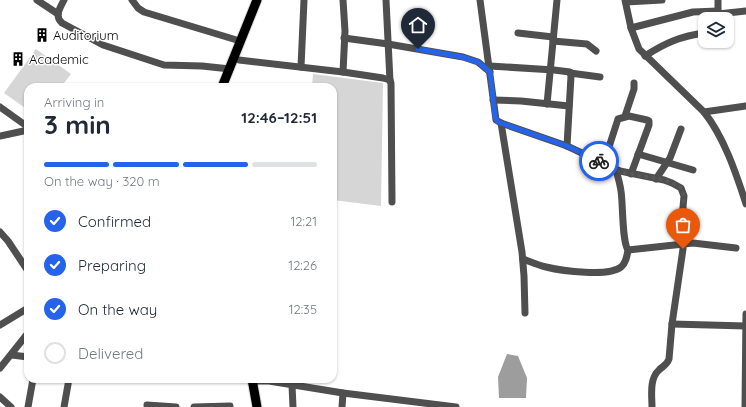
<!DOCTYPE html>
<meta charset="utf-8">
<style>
body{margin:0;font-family:Quicksand,sans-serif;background:#f2f2f3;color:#1f2937;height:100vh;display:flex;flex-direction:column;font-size:15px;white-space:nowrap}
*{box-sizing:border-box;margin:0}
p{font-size:13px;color:#747a83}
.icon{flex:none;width:22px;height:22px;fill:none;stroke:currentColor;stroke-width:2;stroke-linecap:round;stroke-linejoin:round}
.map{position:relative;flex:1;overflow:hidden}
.drawer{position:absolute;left:24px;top:83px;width:313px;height:300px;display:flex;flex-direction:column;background:#fff;border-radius:12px;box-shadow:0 1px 3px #0004}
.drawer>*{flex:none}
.tools{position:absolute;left:698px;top:12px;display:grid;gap:8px}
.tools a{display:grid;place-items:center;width:36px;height:36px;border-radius:8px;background:#fff;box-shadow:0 1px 3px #0004;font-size:20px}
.pin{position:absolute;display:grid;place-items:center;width:34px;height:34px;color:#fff;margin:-41px -17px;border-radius:50% 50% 50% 0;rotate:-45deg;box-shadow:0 0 4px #0007}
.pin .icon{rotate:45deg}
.courier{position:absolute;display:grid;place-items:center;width:40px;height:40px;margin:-20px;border:3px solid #2563eb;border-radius:50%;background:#fff;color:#222;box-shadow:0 1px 5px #0007}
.headline em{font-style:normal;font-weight:700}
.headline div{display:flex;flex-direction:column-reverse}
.headline{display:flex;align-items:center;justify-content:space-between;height:68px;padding:0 20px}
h1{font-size:26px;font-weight:700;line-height:30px}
.bar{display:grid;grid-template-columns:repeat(4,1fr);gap:6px 4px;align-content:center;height:48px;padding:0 20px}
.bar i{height:5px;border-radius:3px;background:#e0e1e3}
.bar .current{background:#2563eb}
.bar p{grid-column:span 4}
ol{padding:0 20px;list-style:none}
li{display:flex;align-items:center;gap:12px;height:44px}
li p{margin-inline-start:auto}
li .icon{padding:4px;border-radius:50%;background:#2563eb;color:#fff;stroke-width:4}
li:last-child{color:#747a83}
li i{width:22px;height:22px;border:2px solid #e0e1e3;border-radius:50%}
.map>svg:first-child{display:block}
.green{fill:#d6d6d6}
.water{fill:#9d9d9d}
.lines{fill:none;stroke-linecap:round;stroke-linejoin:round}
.major-casing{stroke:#dbdbdb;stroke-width:11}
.minor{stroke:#4f4f4f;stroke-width:7}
.major{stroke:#000;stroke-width:9}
.done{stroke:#595959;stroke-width:4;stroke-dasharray:0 7.2}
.route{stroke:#2563eb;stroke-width:5}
.labels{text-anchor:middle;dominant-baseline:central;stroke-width:3;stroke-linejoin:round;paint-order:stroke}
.poi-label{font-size:13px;fill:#000;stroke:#fff;text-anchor:start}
</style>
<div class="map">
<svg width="746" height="407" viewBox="0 0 746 407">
<rect width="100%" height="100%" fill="#fff"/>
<g class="green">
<path d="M 36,49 L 71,74 L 61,87 L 28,87 L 28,110 L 4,93 Z"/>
<path d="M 313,74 L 383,83 L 381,206 L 333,200 L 333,87 L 312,87 Z"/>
</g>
<path class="water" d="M 507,354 L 518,356 L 527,378 L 526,398 L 499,398 L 498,377 Z"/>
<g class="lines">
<defs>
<g id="major">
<path d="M 222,87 L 257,0"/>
<path d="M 252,379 L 257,407"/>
</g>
</defs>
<use href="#major" class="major-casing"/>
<g class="minor">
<path d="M 37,0 L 58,14"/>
<path d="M 64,0 C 60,8 54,16 62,23 L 103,45 L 164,65 L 202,66 L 230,69"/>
<path d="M 132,0 L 138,8 L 144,12 L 240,41"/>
<path d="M 386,0 L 390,81"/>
<path d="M 480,0 L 496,120 L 501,123 L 567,146 L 620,171 L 664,180 L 672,183 L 681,188 L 684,196 L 681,229 L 683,249 L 672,324 L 669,359 C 667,365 663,366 659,370 C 649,379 652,396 652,407"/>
<path d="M 625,0 L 631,28 L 639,49 L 704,112 C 724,137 736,173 746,204"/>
<path d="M 626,2 L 662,0"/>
<path d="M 718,14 L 746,11"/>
<path d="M 718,19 L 718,0"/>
<path d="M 631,28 L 693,12 L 718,11"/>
<path d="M 518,33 L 553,37"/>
<path d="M 344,38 L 388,44 L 463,57 L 478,62 L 490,72"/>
<path d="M 553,41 L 587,44 L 596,51"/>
<path d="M 645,56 C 665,43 681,36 705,33"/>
<path d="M 239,60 L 343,72 L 383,78 L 390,80 L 391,83 L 392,202"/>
<path d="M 490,66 L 554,70 L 570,72 L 571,76 L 567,146"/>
<path d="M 301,67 L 304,0"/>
<path d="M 343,72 L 345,31 L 343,0"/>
<path d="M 570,73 L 600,77"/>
<path d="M 493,100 L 521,101 L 569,106"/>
<path d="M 547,104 L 557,0"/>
<path d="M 0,107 L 28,127"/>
<path d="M 704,112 L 746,106"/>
<path d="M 625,116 L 634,89 L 634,83"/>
<path d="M 501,123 L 522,252 L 524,276 L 525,313"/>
<path d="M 0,136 L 28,130"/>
<path d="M 638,154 L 693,170"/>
<path d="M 600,161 L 608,150 L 618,119 L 629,116 L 647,120 L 649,121 L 649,125 L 631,174"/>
<path d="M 616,170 C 618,177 620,184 621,191 C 623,203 622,242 628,250 L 693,243 L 736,248"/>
<path d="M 656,179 L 670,158 L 681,129"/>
<path d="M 0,232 L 8,241 L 28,271"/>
<path d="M 523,259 C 531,262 538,265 546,267 C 562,271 609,277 621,267 C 626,263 627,256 628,250"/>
<path d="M 672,324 L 746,326"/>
<path d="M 0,325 L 28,308"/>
<path d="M 12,355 L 28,357"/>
<path d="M 0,368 L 28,333"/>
<path d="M 252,381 L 269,381 L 343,393 L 456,407"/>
<path d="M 292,385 L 293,407"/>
<path d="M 0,397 L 11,407"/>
<path d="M 147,405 L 176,407"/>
<path d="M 28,407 L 33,379"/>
<path d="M 64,407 L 69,379"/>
<path d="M 194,407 L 230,406"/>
<path d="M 342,407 L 343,393"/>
<path d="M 745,407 L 746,314"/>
</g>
<use href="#major" class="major"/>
</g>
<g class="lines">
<path class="done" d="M 599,161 L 620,172 L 664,180 L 672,183 L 681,188 L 684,196 L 681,221 L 683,249"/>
<path class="route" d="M 418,49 L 462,57 L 478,62 L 490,72 L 495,117 L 498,122 L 567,146 L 599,161"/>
</g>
<defs>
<symbol id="building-bare" viewBox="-9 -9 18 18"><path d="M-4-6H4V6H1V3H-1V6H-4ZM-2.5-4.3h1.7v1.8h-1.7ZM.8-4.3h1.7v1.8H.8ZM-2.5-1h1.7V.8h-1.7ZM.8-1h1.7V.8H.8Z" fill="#000" stroke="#fff" stroke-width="2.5" paint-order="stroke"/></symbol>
</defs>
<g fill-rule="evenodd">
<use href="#building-bare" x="32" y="25" width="20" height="20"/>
<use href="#building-bare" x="8" y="49" width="20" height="20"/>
</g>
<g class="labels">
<g class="poi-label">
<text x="53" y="35">Auditorium</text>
<text x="29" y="59">Academic</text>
</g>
</g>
</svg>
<div class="tools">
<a><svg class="icon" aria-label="layers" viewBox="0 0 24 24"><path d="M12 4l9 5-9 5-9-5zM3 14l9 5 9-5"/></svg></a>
</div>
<div class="pin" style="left:683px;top:249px;background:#ea580c"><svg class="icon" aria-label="bag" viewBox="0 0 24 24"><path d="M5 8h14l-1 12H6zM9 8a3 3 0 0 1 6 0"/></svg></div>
<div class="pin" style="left:418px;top:49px;background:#1f2937"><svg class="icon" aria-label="home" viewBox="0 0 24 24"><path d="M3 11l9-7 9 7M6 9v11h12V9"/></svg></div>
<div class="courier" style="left:599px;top:161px"><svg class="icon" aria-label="bike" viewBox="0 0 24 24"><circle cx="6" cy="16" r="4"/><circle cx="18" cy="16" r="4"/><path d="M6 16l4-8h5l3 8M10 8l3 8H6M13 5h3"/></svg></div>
<section class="drawer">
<div class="headline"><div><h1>3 min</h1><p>Arriving in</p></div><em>12:46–12:51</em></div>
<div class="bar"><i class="current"></i><i class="current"></i><i class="current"></i><i></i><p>On the way · 320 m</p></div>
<ol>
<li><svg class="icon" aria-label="check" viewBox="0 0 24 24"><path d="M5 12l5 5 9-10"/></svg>Confirmed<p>12:21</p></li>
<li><svg class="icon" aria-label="check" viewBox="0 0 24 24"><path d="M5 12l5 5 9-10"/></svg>Preparing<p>12:26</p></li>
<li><svg class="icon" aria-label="check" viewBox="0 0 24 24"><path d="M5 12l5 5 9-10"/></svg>On the way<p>12:35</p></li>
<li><i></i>Delivered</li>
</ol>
</section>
</div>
